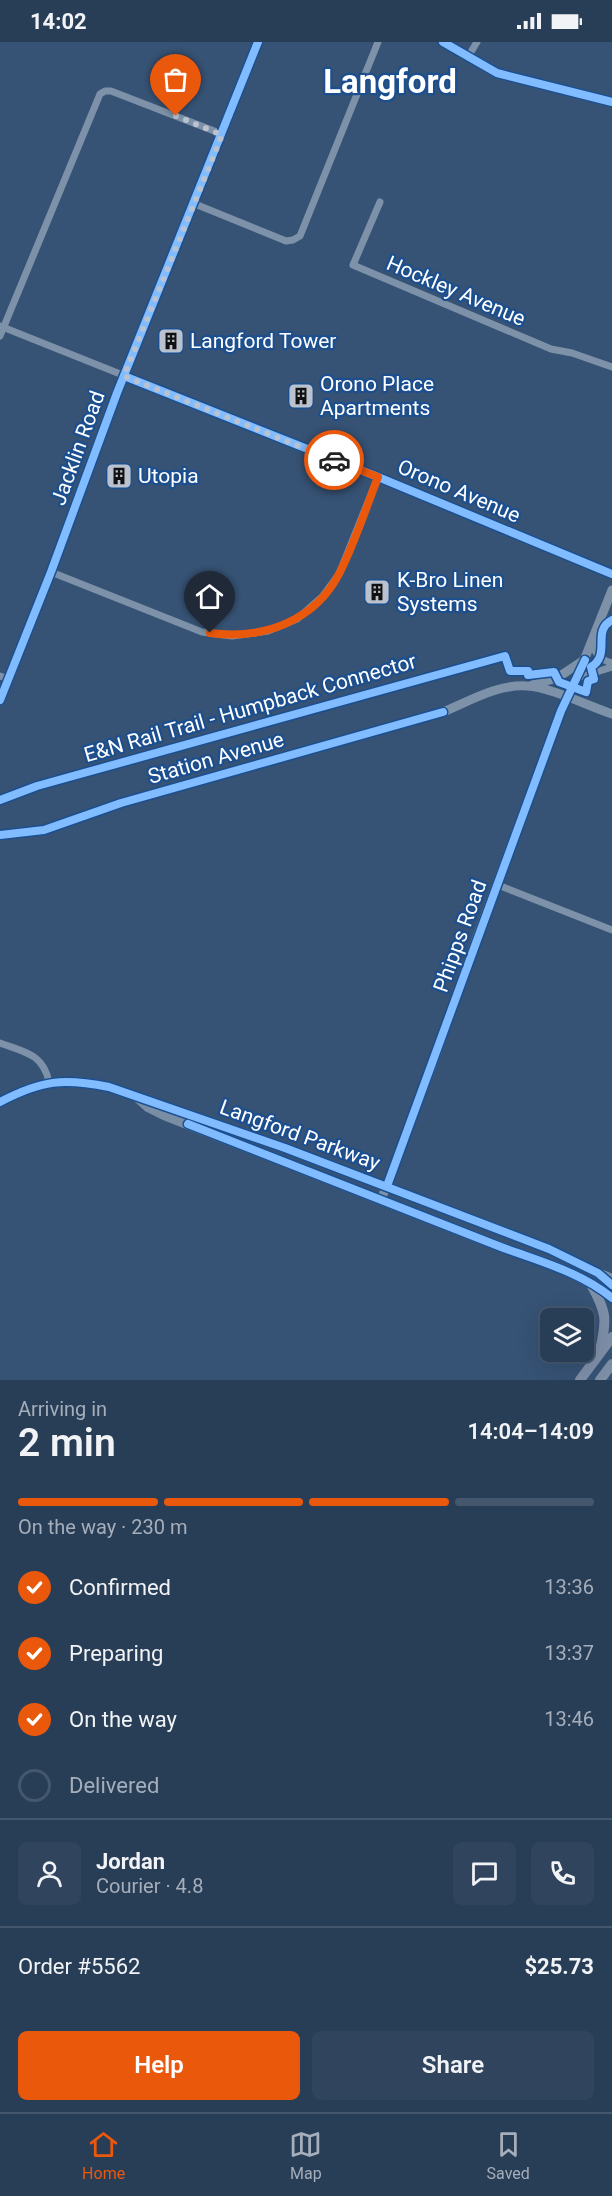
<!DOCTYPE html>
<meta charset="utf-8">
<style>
body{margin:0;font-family:Roboto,sans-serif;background:#30455d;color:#f1f3f6;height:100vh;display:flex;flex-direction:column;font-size:22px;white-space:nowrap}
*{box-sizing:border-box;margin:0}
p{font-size:20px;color:#a5aeba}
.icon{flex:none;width:33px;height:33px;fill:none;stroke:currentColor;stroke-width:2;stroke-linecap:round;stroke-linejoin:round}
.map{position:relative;height:1338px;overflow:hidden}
.drawer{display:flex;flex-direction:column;background:#283e57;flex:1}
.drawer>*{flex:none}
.controls{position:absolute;left:540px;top:1266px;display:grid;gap:12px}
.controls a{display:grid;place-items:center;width:54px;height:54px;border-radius:9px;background:#283e57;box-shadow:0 6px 24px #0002,0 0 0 2px #44576d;font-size:30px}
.pin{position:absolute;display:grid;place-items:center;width:51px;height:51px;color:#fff;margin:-62px -26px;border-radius:50% 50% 50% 0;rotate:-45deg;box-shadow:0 0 6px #0007}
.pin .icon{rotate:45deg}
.courier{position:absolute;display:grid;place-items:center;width:60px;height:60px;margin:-30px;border:4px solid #ea580c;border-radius:50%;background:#fff;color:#222;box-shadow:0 2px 8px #0007}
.summary em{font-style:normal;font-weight:600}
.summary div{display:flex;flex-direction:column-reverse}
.summary{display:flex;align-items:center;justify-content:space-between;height:102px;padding:0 18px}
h1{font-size:39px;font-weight:600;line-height:45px}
.bar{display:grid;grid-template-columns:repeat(4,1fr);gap:9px 6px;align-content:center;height:72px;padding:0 18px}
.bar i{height:8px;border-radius:4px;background:#44576d}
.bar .current{background:#ea580c}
.bar p{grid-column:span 4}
.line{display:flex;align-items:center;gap:15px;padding:0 18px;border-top:2px solid #44576d}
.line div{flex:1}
.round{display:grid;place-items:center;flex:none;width:63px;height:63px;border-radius:9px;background:#30455d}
ol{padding:0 18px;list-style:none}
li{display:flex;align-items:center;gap:18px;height:66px}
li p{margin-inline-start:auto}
li .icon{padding:6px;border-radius:50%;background:#ea580c;color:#fff;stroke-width:4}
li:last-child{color:#a5aeba}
li i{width:33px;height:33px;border:3px solid #44576d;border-radius:50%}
.button{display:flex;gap:12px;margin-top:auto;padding:12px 18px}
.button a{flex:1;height:69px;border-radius:9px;background:#ea580c;color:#fff;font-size:24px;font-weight:600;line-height:69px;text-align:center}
.button a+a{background:#30455d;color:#f1f3f6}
.status{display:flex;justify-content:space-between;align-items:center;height:42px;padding:0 30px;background:#283e57;direction:ltr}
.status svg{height:16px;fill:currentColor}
.tabs{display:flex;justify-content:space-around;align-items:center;height:84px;border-top:2px solid #44576d;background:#283e57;font-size:16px;color:#a5aeba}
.tabs a{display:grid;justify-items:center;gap:3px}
.tabs .current{color:#ea580c}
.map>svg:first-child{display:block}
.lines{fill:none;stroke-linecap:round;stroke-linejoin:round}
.minor{stroke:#7d92a8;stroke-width:7}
.tertiary{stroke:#7d92a8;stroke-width:9}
.secondary{stroke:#798da4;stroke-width:10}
.primary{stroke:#7d8ea7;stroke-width:10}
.cycleway-casing{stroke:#1b4f8f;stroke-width:11}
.cycleway{stroke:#80bcff;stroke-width:8}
.done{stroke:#b9c2ce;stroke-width:6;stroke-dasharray:0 10.8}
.route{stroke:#ea580c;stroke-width:8}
.labels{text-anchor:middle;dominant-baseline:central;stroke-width:4.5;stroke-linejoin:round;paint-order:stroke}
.street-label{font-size:21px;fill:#fff;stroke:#1b4f8f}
.poi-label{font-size:21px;fill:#fff;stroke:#1b4f8f;text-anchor:start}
.town-label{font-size:33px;font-weight:bold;fill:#fff;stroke:#1b4f8f}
</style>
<div class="status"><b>14:02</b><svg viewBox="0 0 49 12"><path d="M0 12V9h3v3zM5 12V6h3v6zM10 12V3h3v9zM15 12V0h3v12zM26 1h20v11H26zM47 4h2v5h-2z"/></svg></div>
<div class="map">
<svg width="612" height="1338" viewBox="0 0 612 1338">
<rect width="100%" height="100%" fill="#365274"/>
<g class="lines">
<g class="minor">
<path d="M 468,15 L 477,0"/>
<path d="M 380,160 L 353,223 L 551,307 L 572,311 L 612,325"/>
<path d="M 195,162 L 286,199 L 293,198 L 300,194 L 378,0"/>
<path d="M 0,284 L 378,435 L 612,532"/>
<path d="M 0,294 L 100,52 L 105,49 L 111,49 L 222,92"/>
<path d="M 51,530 L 202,590 L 232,594 L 268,589 L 297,577 L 322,555 L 339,532 L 378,435"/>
<path d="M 592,600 C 594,612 601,618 612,621"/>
<path d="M 0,634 L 9,637"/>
<path d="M 577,636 L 612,625"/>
<path d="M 498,843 L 612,888"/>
<path d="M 0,1001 C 25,1010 43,1012 49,1040"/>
</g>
<g class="tertiary">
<path d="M 532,643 L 557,636 L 584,618"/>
<path d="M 0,793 L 44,788 L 121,761 L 443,670 C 470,659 497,642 527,644 C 547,644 591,665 612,672"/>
<path d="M 381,1158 L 432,1024 L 477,895 L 561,669 L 577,636 L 612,548"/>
</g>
<g class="secondary">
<path d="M 443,0 L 497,31 L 612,60"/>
<path d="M 0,658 L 51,530 L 117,351 L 258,0"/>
<path d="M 138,1056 L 148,1065 L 164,1073 L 501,1205 C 538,1219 581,1230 612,1256"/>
<path d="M 0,1060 C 42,1038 63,1036 109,1045 L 285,1106 L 549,1207 L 598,1231 L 612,1243"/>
</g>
<g class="primary">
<path d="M 598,1231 L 612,1237"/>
<path d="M 591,1242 C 607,1271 607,1277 600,1309"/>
<path d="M 580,1338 L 612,1295"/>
<path d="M 600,1338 L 612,1322"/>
</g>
<defs>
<g id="cycleway">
<path d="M 443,0 L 497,31 L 612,60"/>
<path d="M 124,334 L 378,435 L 612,532"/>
<path d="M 0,658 L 51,530 L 117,351 L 258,0"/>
<path d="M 0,758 L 37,744 L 505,614 L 510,629 L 528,629 L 528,633 L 554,630 L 559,640 L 586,650 L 588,639 L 594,637 L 591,625 C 612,612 591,589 612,578"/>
<path d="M 0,793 L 44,788 L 121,761 L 443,670"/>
<path d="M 0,1060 C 42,1038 63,1036 109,1045 L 285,1106 L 549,1207 L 598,1231 L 612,1243"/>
<path d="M 188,1082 L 501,1205 C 538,1219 581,1230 612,1256"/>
<path d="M 387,1144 L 561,669 L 585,618"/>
</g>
</defs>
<use href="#cycleway" class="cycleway-casing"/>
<use href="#cycleway" class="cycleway"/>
</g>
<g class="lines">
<path class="done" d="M 176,74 L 222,93 L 124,334 L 334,418"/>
<path class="route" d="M 210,591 C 262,598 315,580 340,530 C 355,500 366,466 378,435 L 334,418"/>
</g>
<defs>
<symbol id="building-square" viewBox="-11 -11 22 22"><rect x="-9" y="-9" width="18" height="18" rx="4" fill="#b9c2ce" stroke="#1b4f8f"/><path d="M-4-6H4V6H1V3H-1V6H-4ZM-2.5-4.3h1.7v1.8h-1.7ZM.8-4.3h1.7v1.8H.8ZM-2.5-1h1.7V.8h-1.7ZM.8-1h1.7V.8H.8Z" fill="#111"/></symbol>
</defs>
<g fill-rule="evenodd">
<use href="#building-square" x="156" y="284" width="30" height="30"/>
<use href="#building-square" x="286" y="339" width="30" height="30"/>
<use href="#building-square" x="104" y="419" width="30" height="30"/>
<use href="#building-square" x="362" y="535" width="30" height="30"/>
</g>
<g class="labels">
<g class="street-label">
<text transform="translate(456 249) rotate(23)">Hockley Avenue</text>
<text transform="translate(78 406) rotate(-70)">Jacklin Road</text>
<text transform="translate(459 449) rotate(23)">Orono Avenue</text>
<text transform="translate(250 666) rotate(-16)">E&amp;N Rail Trail - Humpback Connector</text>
<text transform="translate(216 716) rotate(-16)">Station Avenue</text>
<text transform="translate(460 894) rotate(-70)">Phipps Road</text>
<text transform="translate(300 1093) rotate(20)">Langford Parkway</text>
</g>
<g class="poi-label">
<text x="190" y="299">Langford Tower</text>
<text x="320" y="342">Orono Place<tspan x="320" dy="24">Apartments</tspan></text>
<text x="138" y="434">Utopia</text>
<text x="397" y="538">K-Bro Linen<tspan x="397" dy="24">Systems</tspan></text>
</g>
<g class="town-label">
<text x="390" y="39">Langford</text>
</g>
</g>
</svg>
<div class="controls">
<a><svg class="icon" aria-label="layers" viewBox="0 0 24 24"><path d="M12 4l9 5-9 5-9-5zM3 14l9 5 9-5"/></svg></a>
</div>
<div class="pin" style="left:176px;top:74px;background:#ea580c"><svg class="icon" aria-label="bag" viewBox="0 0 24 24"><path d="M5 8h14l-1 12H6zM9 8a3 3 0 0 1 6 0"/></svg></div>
<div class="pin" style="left:210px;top:591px;background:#1f2937"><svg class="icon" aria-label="home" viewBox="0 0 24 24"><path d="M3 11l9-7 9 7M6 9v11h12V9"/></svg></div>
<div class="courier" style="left:334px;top:418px"><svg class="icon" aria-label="car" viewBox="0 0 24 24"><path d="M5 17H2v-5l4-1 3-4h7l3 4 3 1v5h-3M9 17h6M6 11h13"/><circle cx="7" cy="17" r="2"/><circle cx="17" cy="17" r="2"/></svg></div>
</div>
<section class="drawer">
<div class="summary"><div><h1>2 min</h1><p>Arriving in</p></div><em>14:04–14:09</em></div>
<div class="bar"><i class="current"></i><i class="current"></i><i class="current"></i><i></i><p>On the way · 230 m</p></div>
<ol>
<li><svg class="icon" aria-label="check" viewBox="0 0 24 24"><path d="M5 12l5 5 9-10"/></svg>Confirmed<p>13:36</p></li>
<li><svg class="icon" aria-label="check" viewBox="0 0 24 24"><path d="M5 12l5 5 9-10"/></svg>Preparing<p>13:37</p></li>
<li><svg class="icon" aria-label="check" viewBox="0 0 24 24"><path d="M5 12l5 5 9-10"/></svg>On the way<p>13:46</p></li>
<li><i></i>Delivered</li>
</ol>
<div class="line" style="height:108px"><a class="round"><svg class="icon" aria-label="person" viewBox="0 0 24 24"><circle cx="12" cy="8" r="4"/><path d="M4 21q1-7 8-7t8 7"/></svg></a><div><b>Jordan</b><p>Courier · 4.8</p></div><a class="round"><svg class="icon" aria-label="chat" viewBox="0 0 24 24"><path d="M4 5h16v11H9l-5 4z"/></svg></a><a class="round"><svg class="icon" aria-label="phone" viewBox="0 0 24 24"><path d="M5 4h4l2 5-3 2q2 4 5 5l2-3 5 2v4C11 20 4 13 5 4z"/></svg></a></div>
<div class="line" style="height:78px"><div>Order #5562</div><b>$25.73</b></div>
<div class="button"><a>Help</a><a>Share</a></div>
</section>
<nav class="tabs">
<a class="current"><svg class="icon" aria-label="home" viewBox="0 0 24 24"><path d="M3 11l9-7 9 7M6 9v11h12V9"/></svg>Home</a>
<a><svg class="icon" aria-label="map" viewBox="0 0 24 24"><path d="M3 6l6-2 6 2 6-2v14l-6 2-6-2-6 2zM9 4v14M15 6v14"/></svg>Map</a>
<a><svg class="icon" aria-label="saved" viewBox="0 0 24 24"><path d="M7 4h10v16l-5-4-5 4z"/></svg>Saved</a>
</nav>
